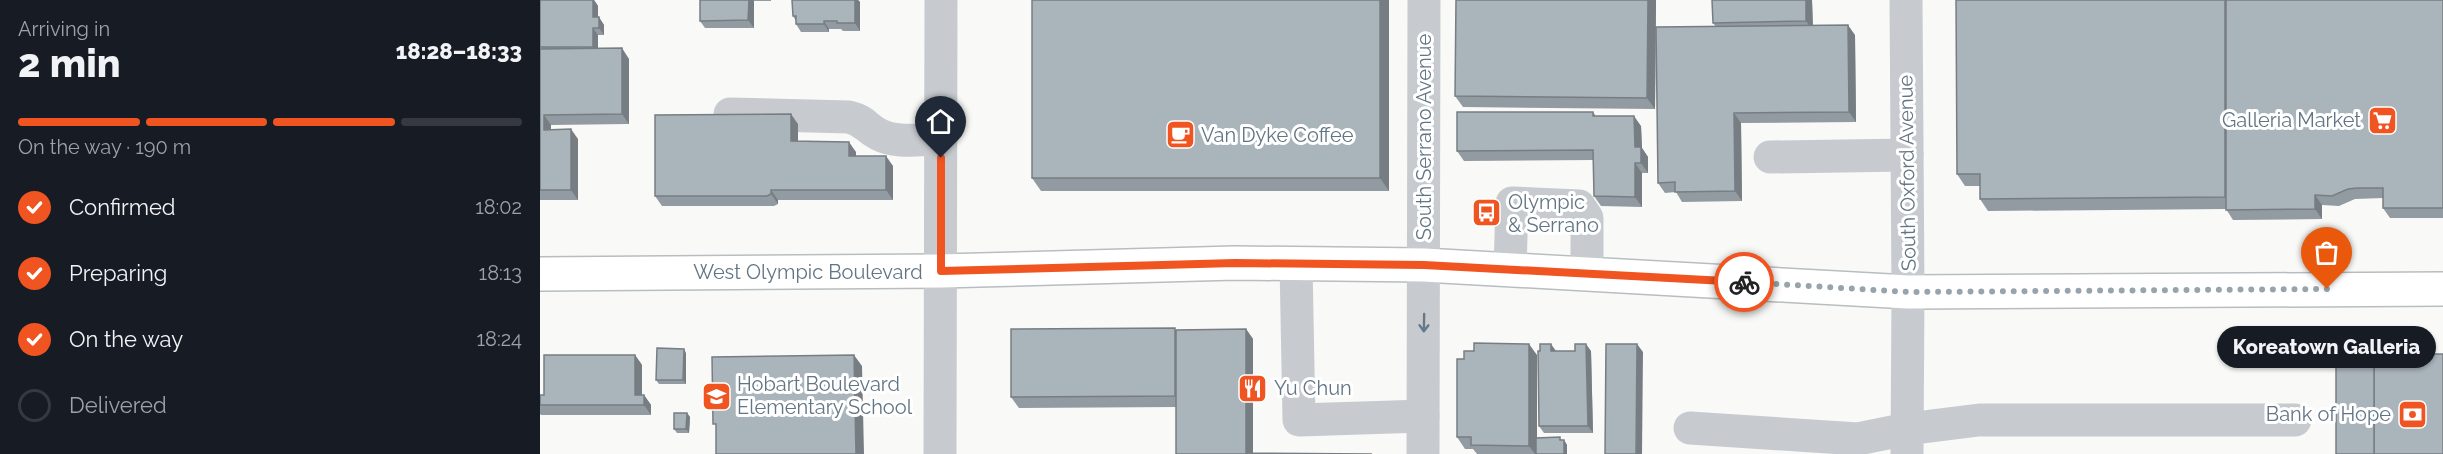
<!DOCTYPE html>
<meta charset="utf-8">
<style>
body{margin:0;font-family:Raleway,sans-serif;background:#242831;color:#f1f3f6;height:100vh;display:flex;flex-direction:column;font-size:22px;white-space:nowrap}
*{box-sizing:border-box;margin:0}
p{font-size:20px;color:#9ea1a6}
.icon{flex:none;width:33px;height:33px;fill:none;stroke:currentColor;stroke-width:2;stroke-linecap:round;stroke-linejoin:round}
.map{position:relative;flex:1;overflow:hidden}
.panel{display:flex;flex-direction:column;background:#171b24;width:540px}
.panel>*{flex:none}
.pin{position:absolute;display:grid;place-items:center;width:51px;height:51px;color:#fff;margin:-62px -26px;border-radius:50% 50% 50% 0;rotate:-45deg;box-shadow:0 0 6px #0007}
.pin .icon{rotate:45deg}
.courier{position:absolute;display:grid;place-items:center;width:60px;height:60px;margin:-30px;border:4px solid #f05421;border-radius:50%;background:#fff;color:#222;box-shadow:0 2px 8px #0007}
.bubble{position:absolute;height:42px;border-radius:21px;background:#171b24;box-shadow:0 2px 4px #0004;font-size:20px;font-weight:800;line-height:42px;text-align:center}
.overview em{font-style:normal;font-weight:800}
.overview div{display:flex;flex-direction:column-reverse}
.overview{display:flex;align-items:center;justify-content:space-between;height:102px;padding:0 18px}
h1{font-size:39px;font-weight:800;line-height:45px}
.bar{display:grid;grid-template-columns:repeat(4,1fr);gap:9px 6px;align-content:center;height:72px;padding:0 18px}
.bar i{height:8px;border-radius:4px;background:#363941}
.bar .selected{background:#f05421}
.bar p{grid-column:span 4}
ol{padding:0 18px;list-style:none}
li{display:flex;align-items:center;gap:18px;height:66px}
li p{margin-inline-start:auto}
li .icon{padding:6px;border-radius:50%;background:#f05421;color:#fff;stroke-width:4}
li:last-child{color:#9ea1a6}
li i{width:33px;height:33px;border:3px solid #363941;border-radius:50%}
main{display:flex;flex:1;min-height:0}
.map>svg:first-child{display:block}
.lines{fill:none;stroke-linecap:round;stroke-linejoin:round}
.major-casing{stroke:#b7bdc1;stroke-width:36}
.minor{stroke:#c7cbcf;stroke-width:33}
.major{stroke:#fff;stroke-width:33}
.wall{fill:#929ba1}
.shaded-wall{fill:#777e83}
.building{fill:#aab4bb;stroke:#777e83;stroke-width:1.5}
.oneway{stroke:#677988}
.done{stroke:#97a4ac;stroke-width:6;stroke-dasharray:0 10.8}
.route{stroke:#f05421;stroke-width:8}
.labels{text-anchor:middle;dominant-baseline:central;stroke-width:6;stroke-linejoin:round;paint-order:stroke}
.poi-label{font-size:20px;fill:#627584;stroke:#fff;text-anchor:start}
.street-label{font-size:20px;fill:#627584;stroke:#fff}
</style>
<main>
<section class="panel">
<div class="overview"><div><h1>2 min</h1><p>Arriving in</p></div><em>18:28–18:33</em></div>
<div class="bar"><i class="selected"></i><i class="selected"></i><i class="selected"></i><i></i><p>On the way · 190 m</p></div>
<ol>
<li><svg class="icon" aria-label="check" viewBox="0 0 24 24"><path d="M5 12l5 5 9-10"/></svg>Confirmed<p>18:02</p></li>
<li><svg class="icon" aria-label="check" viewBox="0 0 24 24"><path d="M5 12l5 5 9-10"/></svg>Preparing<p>18:13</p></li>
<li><svg class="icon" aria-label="check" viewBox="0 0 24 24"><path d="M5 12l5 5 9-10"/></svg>On the way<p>18:24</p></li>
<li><i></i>Delivered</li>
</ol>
</section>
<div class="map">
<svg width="1903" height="454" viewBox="0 0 1903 454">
<rect width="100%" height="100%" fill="#f9faf7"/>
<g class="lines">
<defs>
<path id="major" d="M 0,274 L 401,271 L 695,263 L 884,265 L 1368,292 L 1903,289"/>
</defs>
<use href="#major" class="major-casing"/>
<g class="minor">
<path d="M 1366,0 L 1368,292 L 1367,454"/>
<path d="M 190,114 L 309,117 C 325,121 325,127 338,134 C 356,144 381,139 401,139"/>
<path d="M 1230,157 L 1367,155"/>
<path d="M 756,264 L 759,420 L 883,416"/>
<path d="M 970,270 L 972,203 L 1039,206 L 1047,218 L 1047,273"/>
<path d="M 1150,428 L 1318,439 L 1367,429 L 1439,420 L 1755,420"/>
<path d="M 400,454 L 401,0"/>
<path d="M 883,454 L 884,0"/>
</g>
<use href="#major" class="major"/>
</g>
<g class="wall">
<path d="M 0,0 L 54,0 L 58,6 L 58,17 L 64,25 L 64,35 L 58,35 L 58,49 L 89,59 L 89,124 L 11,125 L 11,129 L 38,139 L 38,200 L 0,200 Z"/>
<path d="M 160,0 L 231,0 L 231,1 L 214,1 L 214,28 L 165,28 L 160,21 Z"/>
<path d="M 252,0 L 318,0 L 320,2 L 320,31 L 303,31 L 301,29 L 289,29 L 289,32 L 261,32 L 256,24 L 256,21 L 253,16 Z"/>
<path d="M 849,0 L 849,191 L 501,191 L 492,178 Z"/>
<path d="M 916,0 L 1116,0 L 1115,109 L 923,107 L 915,96 Z"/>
<path d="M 1272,0 L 1273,26 L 1315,35 L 1316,122 L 1201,123 L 1202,201 L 1142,202 L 1136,192 L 1125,193 L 1118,183 L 1176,27 L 1173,23 Z"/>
<path d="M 1903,0 L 1903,218 L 1850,218 L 1843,208 L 1843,198 L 1815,199 L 1799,206 L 1782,205 L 1782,219 L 1693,220 L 1686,209 L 1448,211 L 1440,199 L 1440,186 L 1425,186 L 1417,174 Z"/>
<path d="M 1053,112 L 1056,116 L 1101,126 L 1102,148 L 1108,157 L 1108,173 L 1102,173 L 1102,207 L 1061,206 L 1054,196 L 1054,160 L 924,161 L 917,151 Z"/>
<path d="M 258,124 L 258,141 L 316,152 L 316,156 L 353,166 L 353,200 L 238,200 L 238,204 L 234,206 L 122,206 L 115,196 Z"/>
<path d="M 706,329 L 713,339 L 636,454 L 636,407 L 479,408 L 471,397 L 636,330 Z"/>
<path d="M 1000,351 L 1051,351 L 1053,433 L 1004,433 L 999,426 Z"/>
<path d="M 146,353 L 146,384 L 119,384 L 116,380 Z"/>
<path d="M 95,355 L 102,365 L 102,395 L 104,395 L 111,405 L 111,415 L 1,415 L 0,414 L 0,395 L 4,395 Z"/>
<path d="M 997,355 L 997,438 L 1024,440 L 1027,445 L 1027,454 L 937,454 L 933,449 L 925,449 L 917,437 Z"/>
<path d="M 147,413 L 150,417 L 149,433 L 137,433 L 134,429 Z"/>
</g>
<g class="shaded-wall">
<path d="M 53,0 L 54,0 L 58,6 L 58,25 L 53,17 Z"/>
<path d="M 209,0 L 213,0 L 214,1 L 214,28 L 208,20 Z"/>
<path d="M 315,0 L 318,0 L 320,2 L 320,31 L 315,23 Z"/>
<path d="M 840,0 L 849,0 L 849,191 L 840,178 Z"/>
<path d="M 1108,0 L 1116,0 L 1115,109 L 1107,98 Z"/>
<path d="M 1266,0 L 1272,0 L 1273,31 L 1266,21 Z"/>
<path d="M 1685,0 L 1693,0 L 1693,209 L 1685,197 Z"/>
<path d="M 59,17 L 64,25 L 64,35 L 59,28 Z"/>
<path d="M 284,21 L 289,29 L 289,32 L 284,24 Z"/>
<path d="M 1308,25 L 1315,35 L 1316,122 L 1309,112 Z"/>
<path d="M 53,28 L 58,35 L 58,54 L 53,47 Z"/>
<path d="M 82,48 L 89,59 L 89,124 L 82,114 Z"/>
<path d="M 1194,113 L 1201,123 L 1202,201 L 1195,191 Z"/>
<path d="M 251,114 L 258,124 L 258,151 L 251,141 Z"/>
<path d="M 4,115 L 11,125 L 11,140 L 4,130 Z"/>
<path d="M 1094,116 L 1101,126 L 1102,148 L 1108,157 L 1108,173 L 1101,163 L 1095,147 Z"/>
<path d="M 31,129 L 38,139 L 38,200 L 31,190 Z"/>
<path d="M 309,142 L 316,152 L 316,166 L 309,156 Z"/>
<path d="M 346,156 L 353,166 L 353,200 L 346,190 Z"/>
<path d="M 1095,163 L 1102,173 L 1102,207 L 1095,197 Z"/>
<path d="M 231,190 L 238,200 L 238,204 L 231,194 Z"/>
<path d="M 1775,195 L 1782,205 L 1782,219 L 1775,209 Z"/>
<path d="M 706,329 L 713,339 L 713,454 L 706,453 Z"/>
<path d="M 989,344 L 997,355 L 997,454 L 995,454 L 989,446 Z"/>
<path d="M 1011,344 L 1016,351 L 1011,351 Z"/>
<path d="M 1046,344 L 1051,351 L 1053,433 L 1048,426 Z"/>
<path d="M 1097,344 L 1103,352 L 1102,454 L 1096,454 Z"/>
<path d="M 144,349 L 146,353 L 146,384 L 143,380 Z"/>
<path d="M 95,355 L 102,365 L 102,405 L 95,395 Z"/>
<path d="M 314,355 L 322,366 L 324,454 L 316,454 Z"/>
<path d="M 104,395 L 111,405 L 111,415 L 104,405 Z"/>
<path d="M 147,413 L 150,417 L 149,433 L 146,429 Z"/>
<path d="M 1024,440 L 1027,445 L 1027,454 L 1024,454 Z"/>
</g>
<g class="building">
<path d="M 0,0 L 53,0 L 53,17 L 59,17 L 59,28 L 53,28 L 53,47 L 0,47 Z"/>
<path d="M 160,0 L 209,0 L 208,20 L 160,21 Z"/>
<path d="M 252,0 L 315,0 L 315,23 L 297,23 L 297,21 L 284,21 L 284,24 L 256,24 L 256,16 L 253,16 Z"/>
<rect x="492" y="0" width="348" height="178"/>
<path d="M 916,0 L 1108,0 L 1107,98 L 915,96 Z"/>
<path d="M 1172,0 L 1266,0 L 1266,21 L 1173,23 Z"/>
<path d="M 1416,0 L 1685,0 L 1685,197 L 1440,199 L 1440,174 L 1417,174 Z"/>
<path d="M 1686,0 L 1903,0 L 1903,208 L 1843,208 L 1843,188 L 1817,188 L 1808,189 L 1792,196 L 1775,195 L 1775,209 L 1686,210 Z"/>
<path d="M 1308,25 L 1309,112 L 1194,113 L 1195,191 L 1135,192 L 1135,182 L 1118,183 L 1116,27 Z"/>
<path d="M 82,48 L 82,114 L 4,115 L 4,130 L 31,129 L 31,190 L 0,190 L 0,49 Z"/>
<path d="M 917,112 L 1053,112 L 1053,116 L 1094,116 L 1095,147 L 1101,147 L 1101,163 L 1095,163 L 1095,197 L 1054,196 L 1053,150 L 917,151 Z"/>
<path d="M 251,114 L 251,141 L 309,142 L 309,156 L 346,156 L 346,190 L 231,190 L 231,194 L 227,196 L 115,196 L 115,115 Z"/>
<path d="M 635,328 L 635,396 L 471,397 L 471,329 Z"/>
<path d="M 706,329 L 706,453 L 832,454 L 636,454 L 636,330 Z"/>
<path d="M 934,343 L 989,344 L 989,446 L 931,445 L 931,437 L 917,437 L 917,359 L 924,359 L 924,351 L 934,351 Z"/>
<path d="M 1000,344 L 1011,344 L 1011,351 L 1035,351 L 1035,344 L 1046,344 L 1048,426 L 999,426 L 998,351 L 1000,351 Z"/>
<path d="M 1066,344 L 1097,344 L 1096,454 L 1065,454 Z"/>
<path d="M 117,348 L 144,349 L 143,380 L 116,380 Z"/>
<rect x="1834" y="354" width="69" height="100"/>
<path d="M 4,355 L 95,355 L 95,395 L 104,395 L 104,405 L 0,405 L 0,395 L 4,395 Z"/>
<path d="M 314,355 L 316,454 L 176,454 L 176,424 L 173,424 L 172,357 Z"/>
<rect x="1796" y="366" width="38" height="88"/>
<path d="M 134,413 L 147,413 L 146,429 L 134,429 Z"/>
<path d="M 1020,437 L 1020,440 L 1024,440 L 1024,454 L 996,454 L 996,438 Z"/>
</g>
<defs><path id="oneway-shaft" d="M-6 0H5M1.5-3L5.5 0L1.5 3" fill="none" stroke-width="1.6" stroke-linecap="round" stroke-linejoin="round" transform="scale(1.5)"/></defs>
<use class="oneway" href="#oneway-shaft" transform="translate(884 323) rotate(91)"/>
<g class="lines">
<path class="done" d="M 1204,282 L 1368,292 L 1787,289"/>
<path class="route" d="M 401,158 L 401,271 L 695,263 L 884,265 L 1204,282"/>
</g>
<defs>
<symbol id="supermarket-square" viewBox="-11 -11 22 22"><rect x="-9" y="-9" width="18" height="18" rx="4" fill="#f05421" stroke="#fff"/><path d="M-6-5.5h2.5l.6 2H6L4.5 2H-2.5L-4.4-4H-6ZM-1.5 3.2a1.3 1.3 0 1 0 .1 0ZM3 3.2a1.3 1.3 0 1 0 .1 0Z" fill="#fff"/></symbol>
<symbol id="cafe-square" viewBox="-11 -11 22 22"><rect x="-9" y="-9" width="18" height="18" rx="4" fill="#f05421" stroke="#fff"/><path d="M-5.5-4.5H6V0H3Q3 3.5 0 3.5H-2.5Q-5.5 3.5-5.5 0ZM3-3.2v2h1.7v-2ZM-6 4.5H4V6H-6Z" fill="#fff"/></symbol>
<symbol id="bus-square" viewBox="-11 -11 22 22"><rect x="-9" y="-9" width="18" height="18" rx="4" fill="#f05421" stroke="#fff"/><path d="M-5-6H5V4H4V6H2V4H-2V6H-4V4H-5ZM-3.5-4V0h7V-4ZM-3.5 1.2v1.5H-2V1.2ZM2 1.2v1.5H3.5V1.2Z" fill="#fff"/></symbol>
<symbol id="restaurant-square" viewBox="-11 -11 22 22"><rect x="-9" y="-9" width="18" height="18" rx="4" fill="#f05421" stroke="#fff"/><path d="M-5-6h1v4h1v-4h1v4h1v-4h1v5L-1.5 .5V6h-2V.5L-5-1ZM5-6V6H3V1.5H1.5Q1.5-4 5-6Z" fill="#fff"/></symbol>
<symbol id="school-square" viewBox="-11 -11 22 22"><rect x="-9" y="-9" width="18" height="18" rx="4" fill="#f05421" stroke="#fff"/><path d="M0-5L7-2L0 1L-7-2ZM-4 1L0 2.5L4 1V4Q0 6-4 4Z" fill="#fff"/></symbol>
<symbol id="bank-square" viewBox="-11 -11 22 22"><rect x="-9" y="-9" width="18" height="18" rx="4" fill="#f05421" stroke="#fff"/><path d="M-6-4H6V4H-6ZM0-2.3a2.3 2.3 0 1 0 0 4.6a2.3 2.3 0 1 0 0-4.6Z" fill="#fff"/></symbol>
</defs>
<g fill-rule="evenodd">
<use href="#supermarket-square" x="1826" y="104" width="33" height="33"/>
<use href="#cafe-square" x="624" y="118" width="33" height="33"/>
<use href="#bus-square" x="930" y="196" width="33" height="33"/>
<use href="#restaurant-square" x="696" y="372" width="33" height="33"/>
<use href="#school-square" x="160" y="380" width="33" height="33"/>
<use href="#bank-square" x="1856" y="398" width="33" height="33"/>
</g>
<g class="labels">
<g class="poi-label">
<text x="1821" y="120" text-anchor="end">Galleria Market</text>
<text x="661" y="135">Van Dyke Coffee</text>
<text x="968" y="202">Olympic<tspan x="968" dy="23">&amp; Serrano</tspan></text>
<text x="197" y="384">Hobart Boulevard<tspan x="197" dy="23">Elementary School</tspan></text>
<text x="734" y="388">Yu Chun</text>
<text x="1851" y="414" text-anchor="end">Bank of Hope</text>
</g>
<g class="street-label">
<text transform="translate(884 137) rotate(-90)">South Serrano Avenue</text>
<text transform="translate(1367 173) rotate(-91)">South Oxford Avenue</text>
<text x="268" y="272">West Olympic Boulevard</text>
</g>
</g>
</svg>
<div class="pin" style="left:1787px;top:289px;background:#ea580c"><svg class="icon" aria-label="bag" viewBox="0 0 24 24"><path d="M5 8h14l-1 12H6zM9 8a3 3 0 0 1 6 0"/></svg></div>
<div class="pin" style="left:401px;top:158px;background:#1f2937"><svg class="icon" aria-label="home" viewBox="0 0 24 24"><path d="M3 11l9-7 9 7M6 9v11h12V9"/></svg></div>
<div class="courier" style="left:1204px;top:282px"><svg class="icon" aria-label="bike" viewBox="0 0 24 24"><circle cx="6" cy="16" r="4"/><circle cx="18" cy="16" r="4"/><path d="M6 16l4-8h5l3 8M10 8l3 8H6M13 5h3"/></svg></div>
<div class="bubble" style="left:1677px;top:326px;width:219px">Koreatown Galleria</div>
</div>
</main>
